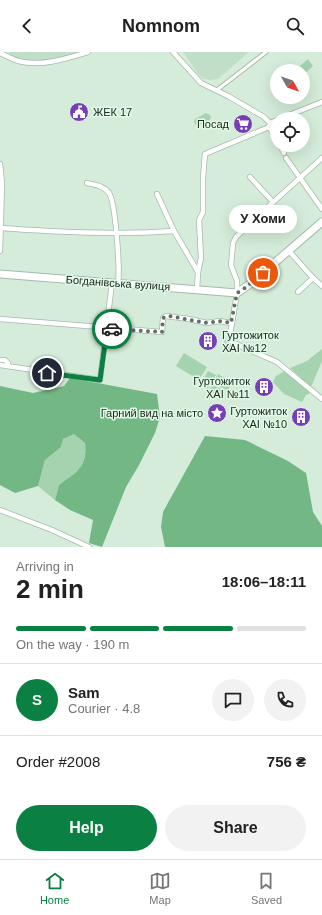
<!DOCTYPE html>
<meta charset="utf-8">
<style>
body{margin:0;font-family:Arial,sans-serif;background:#f2f2f2;color:#222;height:100vh;display:flex;flex-direction:column;font-size:15px;white-space:nowrap}
*{box-sizing:border-box;margin:0}
p{font-size:13px;color:#767676}
.icon{flex:none;width:22px;height:22px;fill:none;stroke:currentColor;stroke-width:2;stroke-linecap:round;stroke-linejoin:round}
.map{position:relative;height:495px;overflow:hidden}
.drawer{display:flex;flex-direction:column;background:#fff;flex:1}
.drawer>*{flex:none}
.needle{width:26px;rotate:130deg}
.controls{position:absolute;left:270px;top:12px;display:grid;gap:8px}
.controls a{display:grid;place-items:center;width:40px;height:40px;border-radius:50%;background:#fff;box-shadow:0 4px 16px #0002;font-size:20px}
.pin{position:absolute;display:grid;place-items:center;width:34px;height:34px;color:#fff;margin:-17px;border:2px solid #fff;border-radius:50%;box-shadow:0 1px 4px #0007}
.courier{position:absolute;display:grid;place-items:center;width:40px;height:40px;margin:-20px;border:3px solid #0b8043;border-radius:50%;background:#fff;color:#222;box-shadow:0 1px 5px #0007}
.bubble{position:absolute;height:28px;border-radius:14px;background:#fff;box-shadow:0 4px 16px #0002;font-size:13px;font-weight:700;line-height:28px;text-align:center}
.overview em{font-style:normal;font-weight:700}
.overview div{display:flex;flex-direction:column-reverse}
.overview{display:flex;align-items:center;justify-content:space-between;height:68px;padding:0 16px}
h1{font-size:26px;font-weight:700;line-height:30px}
.bar{display:grid;grid-template-columns:repeat(4,1fr);gap:6px 4px;align-content:center;height:48px;padding:0 16px}
.bar i{height:5px;border-radius:3px;background:#e0e0e0}
.bar .on{background:#0b8043}
.bar p{grid-column:span 4}
.line{display:flex;align-items:center;gap:10px;padding:0 16px;border-top:1px solid #e0e0e0}
.line div{flex:1}
.round{display:grid;place-items:center;flex:none;width:42px;height:42px;border-radius:21px;background:#f2f2f2}
.primary-button{display:flex;gap:8px;margin-top:auto;padding:8px 16px}
.primary-button a{flex:1;height:46px;border-radius:24px;background:#0b8043;color:#fff;font-size:16px;font-weight:700;line-height:46px;text-align:center}
.primary-button a+a{background:#f2f2f2;color:#222}
header{display:flex;justify-content:space-between;align-items:center;height:52px;padding:0 16px;background:#fff;font-size:18px;font-weight:700}
.dock{display:flex;justify-content:space-around;align-items:center;height:56px;border-top:1px solid #e0e0e0;background:#fff;font-size:11px;color:#767676}
.dock a{display:grid;justify-items:center;gap:2px}
.dock .on{color:#0b8043}
.map>svg:first-child{display:block}
.built{fill:#c1dfc8}
.green{fill:#a5d3b0}
.forest{fill:#73b785}
.lines{fill:none;stroke-linecap:round;stroke-linejoin:round}
.pedestrian-casing{stroke:#a4bba9;stroke-width:5}
.minor-casing{stroke:#a4bba9;stroke-width:6}
.primary-casing{stroke:#a4bba9;stroke-width:9}
.pedestrian{stroke:#fff;stroke-width:3}
.minor{stroke:#fff;stroke-width:4.5}
.primary{stroke:#fff;stroke-width:7}
.done{stroke:#606e63;stroke-width:4;stroke-dasharray:0 7.2}
.route{stroke:#0b8043;stroke-width:5}
.labels{text-anchor:middle;dominant-baseline:central;stroke-width:3;stroke-linejoin:round;paint-order:stroke}
.poi-label{font-size:11px;fill:#222a24;stroke:#e1fae6;text-anchor:end}
.street-label{font-size:11px;fill:#222a24;stroke:#e1fae6}
</style>
<header><svg class="icon" aria-label="back" viewBox="0 0 24 24"><path d="M15 5l-7 7 7 7"/></svg>Nomnom<svg class="icon" aria-label="search" viewBox="0 0 24 24"><circle cx="10" cy="10" r="6"/><path d="M15 15l6 6"/></svg></header>
<div class="map">
<svg width="322" height="495" viewBox="0 0 322 495">
<rect width="100%" height="100%" fill="#d4ecd9"/>
<g class="built">
<path d="M 8,0 L 83,0 L 56,8 L 29,10 L 14,5 Z"/>
<path d="M 183,0 L 249,0 L 218,27 L 209,28 L 203,26 L 198,22 Z"/>
</g>
<g class="green">
<path d="M 308,7 L 313,14 L 303,23 L 303,19 L 294,19 Z"/>
<path d="M 206,61 L 210,63 L 211,65 L 209,69 L 198,74 L 195,72 L 194,70 L 195,67 Z"/>
<path d="M 228,287 L 237,295 L 232,300 L 228,296 L 224,289 Z"/>
<path d="M 322,297 L 322,309 L 311,335 L 290,316 L 307,309 Z"/>
<path d="M 184,301 L 207,315 L 199,328 L 176,314 Z"/>
<path d="M 208,319 L 216,323 L 207,338 L 200,333 Z"/>
<path d="M 285,319 L 310,340 L 309,342 L 306,343 L 302,350 L 284,342 L 273,330 L 276,324 Z"/>
<path d="M 218,322 L 232,330 L 228,339 L 213,331 Z"/>
<path d="M 212,333 L 223,338 L 220,344 L 209,339 Z"/>
<path d="M 74,382 L 85,391 C 88,415 76,420 59,433 L 55,448 L 38,434 L 45,408 L 61,395 L 63,387 Z"/>
</g>
<g class="forest">
<path d="M 70,326 L 157,342 L 160,365 L 155,381 L 139,413 L 126,435 L 102,495 L 89,491 L 93,468 L 70,458 L 55,448 L 59,433 C 76,420 88,415 85,391 L 74,382 L 63,387 L 61,395 L 45,408 L 38,434 L 15,441 L 0,433 L 0,334 L 33,341 L 64,334 Z"/>
<path d="M 205,384 L 245,388 L 288,409 L 306,421 L 313,460 L 322,474 L 322,495 L 165,495 L 161,475 L 163,460 Z"/>
</g>
<g class="lines">
<defs>
<path id="pedestrian" d="M 217,38 L 266,0"/>
<g id="minor">
<path d="M 173,0 L 201,31 L 228,44 L 264,65 L 270,71"/>
<path d="M 0,1 C 7,4 15,9 23,10 C 45,14 67,6 88,0"/>
<path d="M 279,67 L 322,50"/>
<path d="M 269,75 L 277,88"/>
<path d="M 280,93 L 284,101"/>
<path d="M 286,106 L 322,157"/>
<path d="M 322,106 L 259,163 L 236,185 L 233,191 L 231,213 L 237,229 L 237,241 L 230,283 L 231,289 L 234,291 L 277,310 L 322,347"/>
<path d="M 0,112 L 2,131 L 0,199"/>
<path d="M 250,125 L 273,150"/>
<path d="M 87,131 C 96,133 104,134 109,141 C 116,152 120,218 118,232"/>
<path d="M 157,142 L 174,179 L 198,220"/>
<path d="M 0,176 C 58,180 116,183 174,179"/>
<path d="M 289,199 L 313,226 L 322,234"/>
<path d="M 197,237 L 198,220 L 201,206 L 199,168 L 203,160 L 203,126 L 205,102 L 269,75 L 270,71 L 277,68"/>
<path d="M 298,240 L 313,226"/>
<path d="M 0,267 L 162,280 L 163,266 L 166,264 L 189,267 L 207,271 L 219,269 L 231,271"/>
<path d="M 0,308 L 5,308 L 8,311 L 8,314"/>
<path d="M 0,313 L 100,328 L 112,231"/>
<path d="M 0,458 L 52,478 L 89,495"/>
</g>
<path id="primary" d="M 0,222 L 237,241 L 250,232 L 322,170"/>
</defs>
<use href="#pedestrian" class="pedestrian-casing"/>
<use href="#minor" class="minor-casing"/>
<use href="#primary" class="primary-casing"/>
<use href="#pedestrian" class="pedestrian"/>
<use href="#minor" class="minor"/>
<use href="#primary" class="primary"/>
</g>
<g class="lines">
<path class="done" d="M 112,277 L 162,280 L 163,266 L 169,264 L 207,271 L 219,269 L 231,271 L 237,241 L 245,236 L 263,221"/>
<path class="route" d="M 47,321 L 100,328 L 107,276 L 112,277"/>
</g>
<defs>
<symbol id="civic-disc" viewBox="-11 -11 22 22"><circle r="9.5" fill="#773fb6" stroke="#e1fae6"/><path d="M-.6-6.5H3V-4.5H.6V-3L4-1V1h2V6H-6V1h2V-1L-.6-3ZM-1.2 2.5V6h2.4V2.5Z" fill="#fff"/></symbol>
<symbol id="supermarket-disc" viewBox="-11 -11 22 22"><circle r="9.5" fill="#773fb6" stroke="#e1fae6"/><path d="M-6-5.5h2.5l.6 2H6L4.5 2H-2.5L-4.4-4H-6ZM-1.5 3.2a1.3 1.3 0 1 0 .1 0ZM3 3.2a1.3 1.3 0 1 0 .1 0Z" fill="#fff"/></symbol>
<symbol id="building-disc" viewBox="-11 -11 22 22"><circle r="9.5" fill="#773fb6" stroke="#e1fae6"/><path d="M-4-6H4V6H1V3H-1V6H-4ZM-2.5-4.3h1.7v1.8h-1.7ZM.8-4.3h1.7v1.8H.8ZM-2.5-1h1.7V.8h-1.7ZM.8-1h1.7V.8H.8Z" fill="#fff"/></symbol>
<symbol id="sight-disc" viewBox="-11 -11 22 22"><circle r="9.5" fill="#773fb6" stroke="#e1fae6"/><path d="M0-6L1.8-2.2L6-1.7L2.9 1.2L3.7 5.4L0 3.3L-3.7 5.4L-2.9 1.2L-6-1.7L-1.8-2.2Z" fill="#fff"/></symbol>
</defs>
<g fill-rule="evenodd">
<use href="#civic-disc" x="68" y="49" width="22" height="22"/>
<use href="#supermarket-disc" x="232" y="61" width="22" height="22"/>
<use href="#building-disc" x="197" y="278" width="22" height="22"/>
<use href="#building-disc" x="253" y="324" width="22" height="22"/>
<use href="#sight-disc" x="206" y="350" width="22" height="22"/>
<use href="#building-disc" x="290" y="354" width="22" height="22"/>
</g>
<g class="labels">
<g class="poi-label">
<text x="93" y="60" text-anchor="start">ЖЕК 17</text>
<text x="229" y="72">Посад</text>
<text x="222" y="283" text-anchor="start">Гуртожиток<tspan x="222" dy="13">ХАІ №12</tspan></text>
<text x="250" y="329">Гуртожиток<tspan x="250" dy="13">ХАІ №11</tspan></text>
<text x="287" y="359">Гуртожиток<tspan x="287" dy="13">ХАІ №10</tspan></text>
<text x="203" y="361">Гарний вид на місто</text>
</g>
<g class="street-label">
<text transform="translate(118 231) rotate(4)">Богданівська вулиця</text>
</g>
</g>
</svg>
<div class="controls">
<a><svg class="needle" viewBox="-14 -14 28 28"><path d="M0-13l5 13h-10z" fill="#e53935"/><path d="M0 13l5-13h-10z" fill="#767676"/></svg></a>
<a><svg class="icon" aria-label="locate" viewBox="0 0 24 24"><circle cx="12" cy="12" r="6"/><path d="M12 2v4M12 18v4M2 12h4M18 12h4"/></svg></a>
</div>
<div class="pin" style="left:263px;top:221px;background:#ea580c"><svg class="icon" aria-label="bag" viewBox="0 0 24 24"><path d="M5 8h14l-1 12H6zM9 8a3 3 0 0 1 6 0"/></svg></div>
<div class="pin" style="left:47px;top:321px;background:#1f2937"><svg class="icon" aria-label="home" viewBox="0 0 24 24"><path d="M3 11l9-7 9 7M6 9v11h12V9"/></svg></div>
<div class="courier" style="left:112px;top:277px"><svg class="icon" aria-label="car" viewBox="0 0 24 24"><path d="M5 17H2v-5l4-1 3-4h7l3 4 3 1v5h-3M9 17h6M6 11h13"/><circle cx="7" cy="17" r="2"/><circle cx="17" cy="17" r="2"/></svg></div>
<div class="bubble" style="left:229px;top:153px;width:68px">У Хоми</div>
</div>
<section class="drawer">
<div class="overview"><div><h1>2 min</h1><p>Arriving in</p></div><em>18:06–18:11</em></div>
<div class="bar"><i class="on"></i><i class="on"></i><i class="on"></i><i></i><p>On the way · 190 m</p></div>
<div class="line" style="height:72px"><b class="round" style="background:#0b8043;color:#fff">S</b><div><b>Sam</b><p>Courier · 4.8</p></div><a class="round"><svg class="icon" aria-label="chat" viewBox="0 0 24 24"><path d="M4 5h16v11H9l-5 4z"/></svg></a><a class="round"><svg class="icon" aria-label="phone" viewBox="0 0 24 24"><path d="M5 4h4l2 5-3 2q2 4 5 5l2-3 5 2v4C11 20 4 13 5 4z"/></svg></a></div>
<div class="line" style="height:52px"><div>Order #2008</div><b>756 ₴</b></div>
<div class="primary-button"><a>Help</a><a>Share</a></div>
</section>
<nav class="dock">
<a class="on"><svg class="icon" aria-label="home" viewBox="0 0 24 24"><path d="M3 11l9-7 9 7M6 9v11h12V9"/></svg>Home</a>
<a><svg class="icon" aria-label="map" viewBox="0 0 24 24"><path d="M3 6l6-2 6 2 6-2v14l-6 2-6-2-6 2zM9 4v14M15 6v14"/></svg>Map</a>
<a><svg class="icon" aria-label="saved" viewBox="0 0 24 24"><path d="M7 4h10v16l-5-4-5 4z"/></svg>Saved</a>
</nav>
